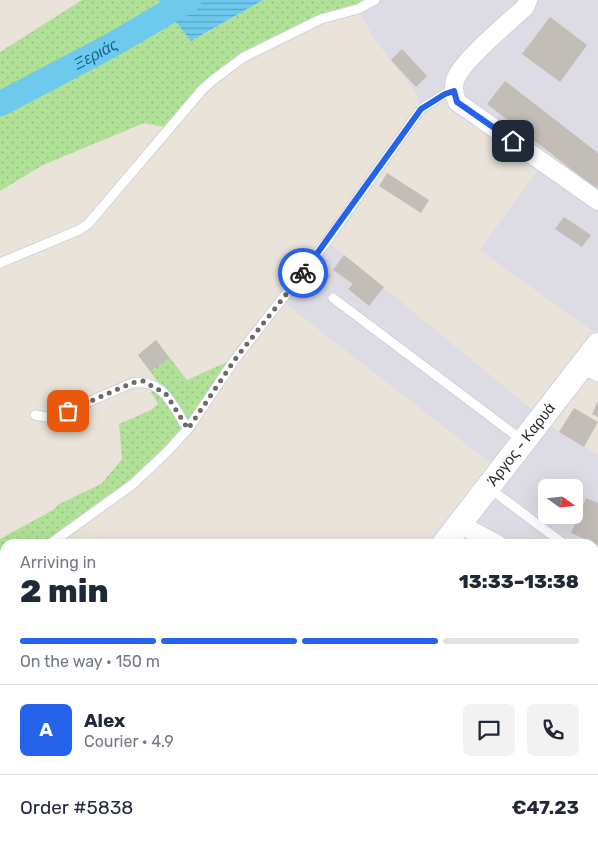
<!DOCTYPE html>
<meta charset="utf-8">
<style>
body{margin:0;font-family:Rubik,sans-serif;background:#f2f2f3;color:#1f2937;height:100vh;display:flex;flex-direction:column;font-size:19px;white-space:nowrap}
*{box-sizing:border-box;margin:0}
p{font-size:16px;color:#747a83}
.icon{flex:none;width:28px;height:28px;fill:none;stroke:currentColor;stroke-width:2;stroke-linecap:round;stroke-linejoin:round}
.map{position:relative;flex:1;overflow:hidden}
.drawer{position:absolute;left:0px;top:539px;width:599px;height:311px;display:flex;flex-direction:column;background:#fff;border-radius:15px 15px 0 0;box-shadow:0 5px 20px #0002}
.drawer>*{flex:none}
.needle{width:32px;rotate:105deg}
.buttons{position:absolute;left:538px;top:479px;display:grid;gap:10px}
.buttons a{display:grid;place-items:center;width:45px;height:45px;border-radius:8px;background:#fff;box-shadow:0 5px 20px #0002;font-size:25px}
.pin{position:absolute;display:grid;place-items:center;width:42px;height:42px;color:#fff;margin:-21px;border-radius:10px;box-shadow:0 2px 8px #0006}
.courier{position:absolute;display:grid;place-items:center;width:50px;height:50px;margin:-25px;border:4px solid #2563eb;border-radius:50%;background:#fff;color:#222;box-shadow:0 1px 6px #0007}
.headline em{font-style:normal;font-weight:800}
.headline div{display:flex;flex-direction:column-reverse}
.headline{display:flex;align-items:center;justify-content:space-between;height:85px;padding:0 20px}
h1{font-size:32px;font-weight:800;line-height:38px}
.bar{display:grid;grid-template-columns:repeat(4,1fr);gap:8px 5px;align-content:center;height:60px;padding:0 20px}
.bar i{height:6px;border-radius:4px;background:#e0e1e3}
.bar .on{background:#2563eb}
.bar p{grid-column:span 4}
.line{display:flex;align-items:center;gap:12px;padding:0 20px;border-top:1px solid #e0e1e3}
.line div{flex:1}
.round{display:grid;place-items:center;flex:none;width:52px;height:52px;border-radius:8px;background:#f2f2f3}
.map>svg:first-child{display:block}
.industrial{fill:#dddbe3;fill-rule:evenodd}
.green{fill:url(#green-dots)}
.pitch{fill:#c4e892}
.water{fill:url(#water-rules)}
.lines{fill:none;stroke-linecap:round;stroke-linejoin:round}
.river{stroke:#6ecaec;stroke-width:25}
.building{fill:#c2bdb6}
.lane-casing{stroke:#cfd3e1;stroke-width:11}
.street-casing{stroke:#cfd3e1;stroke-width:20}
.secondary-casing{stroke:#cfd3e1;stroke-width:26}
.lane{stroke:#fff;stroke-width:9}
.street{stroke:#fff;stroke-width:18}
.secondary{stroke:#fff;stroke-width:24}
.done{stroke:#6c6966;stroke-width:5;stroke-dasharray:0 9}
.route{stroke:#2563eb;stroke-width:6}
.labels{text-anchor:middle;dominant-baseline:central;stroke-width:4;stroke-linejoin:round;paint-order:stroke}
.street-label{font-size:15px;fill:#282828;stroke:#fff}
.water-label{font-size:16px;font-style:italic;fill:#106795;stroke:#fff}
</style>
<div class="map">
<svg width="598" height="849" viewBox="0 0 598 849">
<defs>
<pattern id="green-dots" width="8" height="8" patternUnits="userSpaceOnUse" patternTransform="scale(1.25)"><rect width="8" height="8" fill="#b0e197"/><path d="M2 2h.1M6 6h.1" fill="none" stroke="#97c182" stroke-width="1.8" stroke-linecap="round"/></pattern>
<pattern id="water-rules" width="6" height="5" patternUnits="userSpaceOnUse" patternTransform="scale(1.25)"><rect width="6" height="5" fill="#6ecaec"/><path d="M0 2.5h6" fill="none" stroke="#5aa4bf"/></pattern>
</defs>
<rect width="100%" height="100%" fill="#eae3da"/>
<g class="industrial">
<path d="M 375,0 L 598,0 L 598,335 L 480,250 L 543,163 L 453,91 L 421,109 L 417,94 L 373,37 L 358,9 Z"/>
<path d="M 327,241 L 536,413 L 497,468 L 282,301 Z"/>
<path d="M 545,421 L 559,432 L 598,455 L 598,739 L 594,737 L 594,544 L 450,544 ZM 546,488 L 574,488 L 574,515 L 546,515 Z"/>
</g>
<g class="green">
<path d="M 82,0 L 158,0 L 191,41 L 263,0 L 375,0 C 320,20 262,41 215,78 C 198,92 184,112 169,128 L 144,123 L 43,165 L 0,191 L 0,52 Z"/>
<path d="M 156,340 L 187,380 L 236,358 L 167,452 L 50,544 L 5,544 L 5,567 L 0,570 L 0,539 L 53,510 L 59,504 L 101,484 L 122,459 L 119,424 L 151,410 L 158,404 L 151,392 L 158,382 L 138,355 Z"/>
</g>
<path class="pitch" d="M 2,569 L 5,572 L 5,677 L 0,674 L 0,570 Z"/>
<path class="water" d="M 158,0 L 263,0 L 191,41 Z"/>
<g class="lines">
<path class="river" id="s1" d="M 0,104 L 110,46 L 189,0"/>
</g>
<g class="building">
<path d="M 550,17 L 587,45 L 560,82 L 522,54 Z"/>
<path d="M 402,49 L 427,76 L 416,87 L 391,60 Z"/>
<path d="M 505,81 L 598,153 L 598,190 L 487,104 Z"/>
<path d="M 387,173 L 429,200 L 421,213 L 379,186 Z"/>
<path d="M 564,217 L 591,235 L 582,247 L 555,229 Z"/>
<path d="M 344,255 L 384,287 L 369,306 L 348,289 L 353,284 L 333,270 Z"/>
<path d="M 321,268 L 331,275 L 322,289 L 312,282 Z"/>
<path d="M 156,340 L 169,358 L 150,371 L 138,355 Z"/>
<path d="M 598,401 L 598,417 L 592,414 Z"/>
<path d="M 574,408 L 598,422 L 584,447 L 559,432 Z"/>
<path d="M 586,498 L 598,503 L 598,545 L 571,533 Z"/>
<path d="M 5,620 L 5,644 L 0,640 L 0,627 Z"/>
<path d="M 594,726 L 598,727 L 598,739 L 594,737 Z"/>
<path d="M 216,845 L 225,845 L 235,849 L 215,849 Z"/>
</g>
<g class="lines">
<defs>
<g id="lane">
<path d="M 0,263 L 79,230 L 88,224 L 202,90 L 213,80 L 244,57 L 321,19 L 358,9 L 375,0"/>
<path d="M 333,298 L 523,441"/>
<path d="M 35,415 L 52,418 L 132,383 C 164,378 173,407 188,429"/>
<path d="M 489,488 L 564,544"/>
<path d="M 50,544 L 133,484 L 167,452 L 188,429 L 236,358 L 327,241 L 421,109 L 445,94 L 454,91"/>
<path d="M 594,560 L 598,562"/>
<path d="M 0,570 L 5,567"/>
</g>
<g id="street">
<path d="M 528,0 L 525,7 C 507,24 465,58 456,78 C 452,86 454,94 457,102 L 598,201"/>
<path d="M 583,365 L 598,372"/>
<path d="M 459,524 L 497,544"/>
<path d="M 594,590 L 598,592"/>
<path d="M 0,659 L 5,662"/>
</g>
<g id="secondary">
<path id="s2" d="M 444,544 L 598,345"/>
<path d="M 203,849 L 207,845"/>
</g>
</defs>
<use href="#lane" class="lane-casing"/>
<use href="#street" class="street-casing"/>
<use href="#secondary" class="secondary-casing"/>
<use href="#lane" class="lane"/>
<use href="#street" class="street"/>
<use href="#secondary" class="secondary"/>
</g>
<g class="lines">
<path class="done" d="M 68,411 L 132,383 L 143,381 L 166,394 L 188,429 L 236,358 L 303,273"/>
<path class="route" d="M 303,273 L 421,109 L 445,94 L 454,91 L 457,102 L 513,141"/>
</g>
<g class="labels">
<g class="street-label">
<text stroke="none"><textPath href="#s2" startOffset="126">Άργος - Καρυά</textPath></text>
</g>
<g class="water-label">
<text stroke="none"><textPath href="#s1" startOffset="108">Ξεριάς</textPath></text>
</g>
</g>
</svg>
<div class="buttons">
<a><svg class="needle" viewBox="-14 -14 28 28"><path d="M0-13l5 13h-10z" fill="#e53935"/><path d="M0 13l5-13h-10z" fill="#747a83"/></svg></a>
</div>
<div class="pin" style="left:68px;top:411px;background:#ea580c"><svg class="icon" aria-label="bag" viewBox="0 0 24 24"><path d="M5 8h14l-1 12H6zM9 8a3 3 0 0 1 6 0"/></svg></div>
<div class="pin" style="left:513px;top:141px;background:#1f2937"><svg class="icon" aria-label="home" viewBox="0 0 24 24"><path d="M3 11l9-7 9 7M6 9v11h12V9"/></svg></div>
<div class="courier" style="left:303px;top:273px"><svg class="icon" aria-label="bike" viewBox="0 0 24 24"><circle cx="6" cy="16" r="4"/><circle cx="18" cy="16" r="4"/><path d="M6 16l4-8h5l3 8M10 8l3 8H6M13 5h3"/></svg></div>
<section class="drawer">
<div class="headline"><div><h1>2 min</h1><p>Arriving in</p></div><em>13:33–13:38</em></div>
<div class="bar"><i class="on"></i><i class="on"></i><i class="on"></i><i></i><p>On the way · 150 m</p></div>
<div class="line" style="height:90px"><b class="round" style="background:#2563eb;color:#fff">A</b><div><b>Alex</b><p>Courier · 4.9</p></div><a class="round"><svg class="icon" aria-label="chat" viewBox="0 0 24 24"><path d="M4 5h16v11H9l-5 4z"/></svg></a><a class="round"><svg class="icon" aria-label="phone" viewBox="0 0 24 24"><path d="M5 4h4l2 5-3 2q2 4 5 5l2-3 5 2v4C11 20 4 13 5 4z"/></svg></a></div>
<div class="line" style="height:65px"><div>Order #5838</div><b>€47.23</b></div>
</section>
</div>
